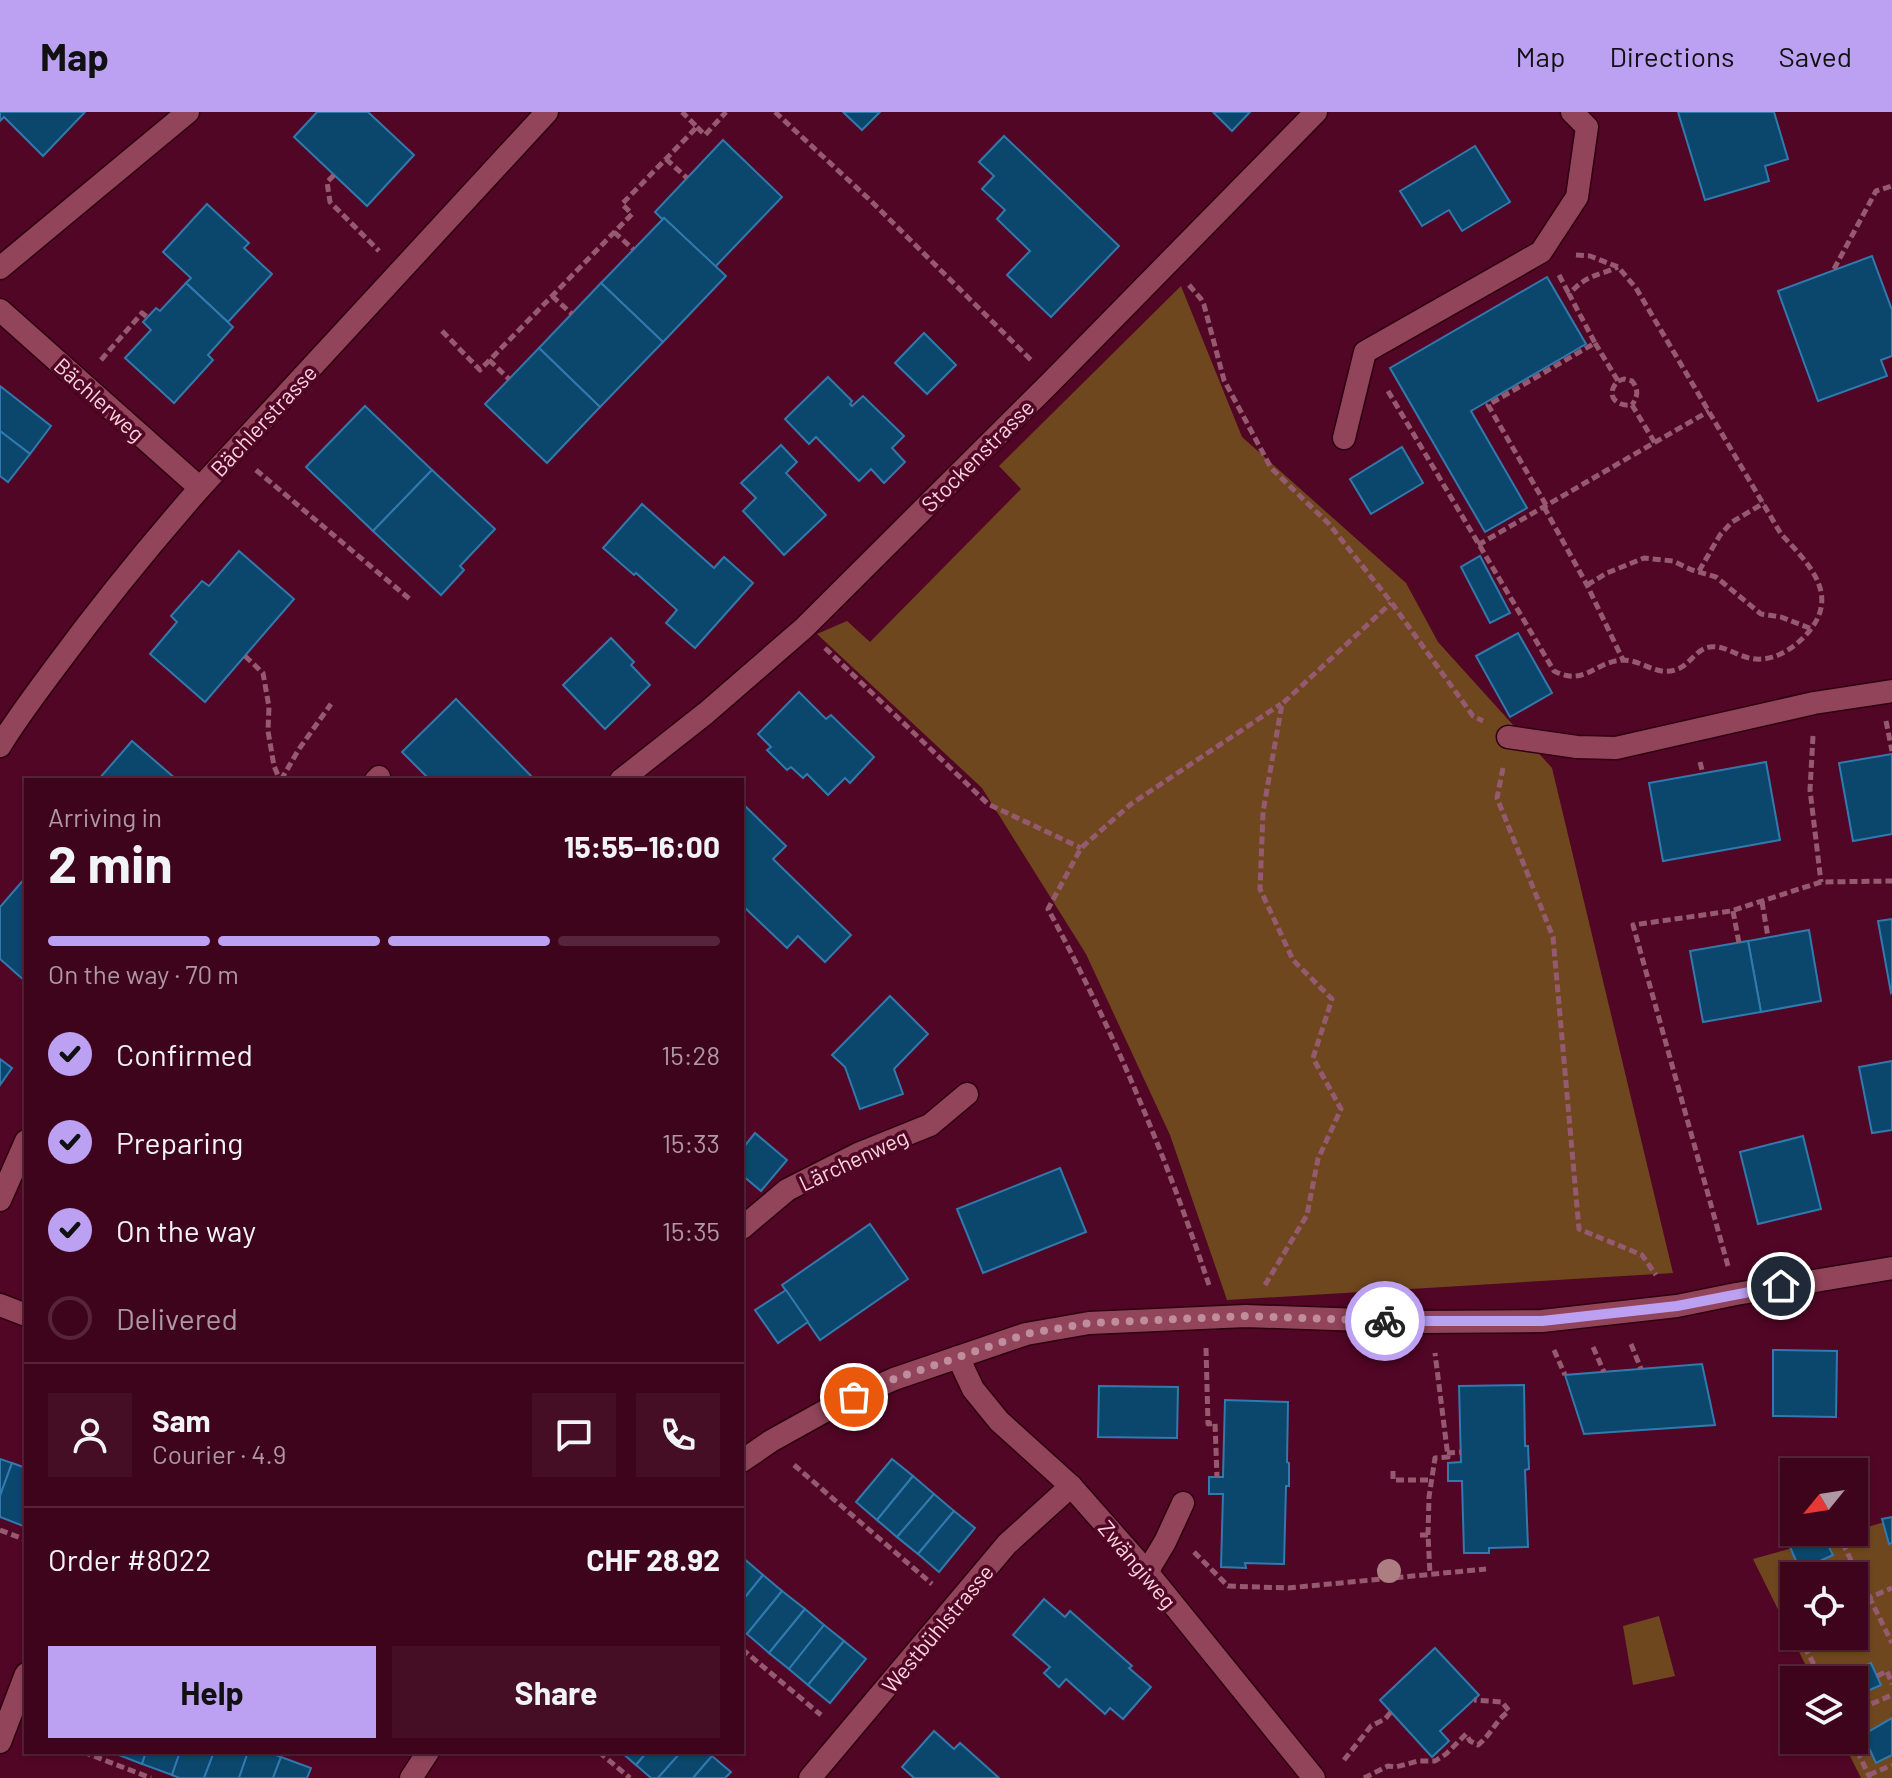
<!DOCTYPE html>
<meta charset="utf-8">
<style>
body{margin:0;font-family:Barlow,sans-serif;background:#450e25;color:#f1f3f6;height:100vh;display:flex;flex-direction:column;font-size:30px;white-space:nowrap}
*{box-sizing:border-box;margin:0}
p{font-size:26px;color:#ad98a3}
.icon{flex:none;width:44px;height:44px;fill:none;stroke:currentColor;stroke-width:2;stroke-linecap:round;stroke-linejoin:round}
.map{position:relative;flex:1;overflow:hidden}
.sheet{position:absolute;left:24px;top:666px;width:720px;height:976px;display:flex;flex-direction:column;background:#3e041c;border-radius:0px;box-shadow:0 2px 6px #0004,0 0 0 2px #57253b}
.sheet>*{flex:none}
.needle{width:52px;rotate:240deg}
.tools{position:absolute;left:1780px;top:1346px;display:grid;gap:16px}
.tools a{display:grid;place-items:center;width:88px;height:88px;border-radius:0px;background:#3e041c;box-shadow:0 2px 6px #0004,0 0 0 2px #57253b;font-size:40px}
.pin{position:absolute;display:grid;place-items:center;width:68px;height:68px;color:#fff;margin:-34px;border:4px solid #fff;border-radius:50%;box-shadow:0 2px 8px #0007}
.courier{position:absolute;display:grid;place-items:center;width:80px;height:80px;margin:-40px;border:6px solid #bca0f2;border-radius:50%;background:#fff;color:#222;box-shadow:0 2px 10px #0007}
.headline em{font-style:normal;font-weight:700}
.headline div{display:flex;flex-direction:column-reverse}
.headline{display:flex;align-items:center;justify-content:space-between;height:136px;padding:0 24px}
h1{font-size:52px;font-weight:700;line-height:60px}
.bar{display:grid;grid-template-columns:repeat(4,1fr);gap:12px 8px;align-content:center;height:96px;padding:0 24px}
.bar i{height:10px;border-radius:6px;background:#57253b}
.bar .current{background:#bca0f2}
.bar p{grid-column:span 4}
.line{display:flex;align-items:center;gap:20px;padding:0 24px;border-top:2px solid #57253b}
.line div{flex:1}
.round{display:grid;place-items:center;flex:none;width:84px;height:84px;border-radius:0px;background:#450e25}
ol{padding:0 24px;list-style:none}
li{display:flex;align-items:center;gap:24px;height:88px}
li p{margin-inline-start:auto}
li .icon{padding:8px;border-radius:50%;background:#bca0f2;color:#111;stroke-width:4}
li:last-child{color:#ad98a3}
li i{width:44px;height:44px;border:4px solid #57253b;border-radius:50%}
.primary-button{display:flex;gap:16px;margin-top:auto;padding:16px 24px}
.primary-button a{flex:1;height:92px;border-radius:0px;background:#bca0f2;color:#111;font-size:32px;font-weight:700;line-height:92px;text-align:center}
.primary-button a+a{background:#450e25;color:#f1f3f6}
header{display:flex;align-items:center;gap:48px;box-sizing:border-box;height:112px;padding:0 40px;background:#bca0f2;color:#111}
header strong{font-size:38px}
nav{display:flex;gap:44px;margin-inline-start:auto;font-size:28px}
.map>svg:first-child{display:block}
.green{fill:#6f471e;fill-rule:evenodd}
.building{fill:#0b466c;stroke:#3279ad;stroke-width:2}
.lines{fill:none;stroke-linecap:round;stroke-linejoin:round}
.service-casing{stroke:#2e000f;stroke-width:25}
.minor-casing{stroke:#2e000f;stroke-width:25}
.path{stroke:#965a70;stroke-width:5;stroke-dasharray:8 4;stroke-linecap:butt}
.service{stroke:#92445a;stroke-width:22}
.minor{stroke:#92445a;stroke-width:22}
.tree{fill:#ac7d81}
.done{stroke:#bf8d9d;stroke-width:8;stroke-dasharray:0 14.4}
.route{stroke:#bca0f2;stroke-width:10}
.labels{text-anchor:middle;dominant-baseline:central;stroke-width:7;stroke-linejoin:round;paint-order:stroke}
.street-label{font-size:22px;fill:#fad5dd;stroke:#520625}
</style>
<header>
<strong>Map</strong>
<nav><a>Map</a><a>Directions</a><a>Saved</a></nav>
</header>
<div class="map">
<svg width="1892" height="1666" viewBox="0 0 1892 1666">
<rect width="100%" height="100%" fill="#520625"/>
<g class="green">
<path d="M 1181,174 L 1242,325 L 1406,471 L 1438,530 L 1552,656 L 1673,1161 L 1227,1188 L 1170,1023 L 1086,842 L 982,676 L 817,522 L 847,509 L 870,530 L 1021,377 L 999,354 Z"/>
<path d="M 1892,1408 L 1892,1666 L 1861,1666 L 1842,1628 L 1854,1628 L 1854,1568 L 1813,1568 L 1753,1447 ZM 1794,1464 L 1854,1464 L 1854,1524 L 1794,1524 Z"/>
<path d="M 1659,1504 L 1675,1564 L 1633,1573 L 1623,1514 Z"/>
</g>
<g class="building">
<path d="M 0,0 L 85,0 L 43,44 L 4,5 L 0,9 Z"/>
<path d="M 317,0 L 368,0 L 414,43 L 367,94 L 294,25 Z"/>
<path d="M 843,0 L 880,0 L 862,18 Z"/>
<path d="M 1213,0 L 1250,0 L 1232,19 Z"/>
<path d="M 1678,0 L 1774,0 L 1788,47 L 1765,54 L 1769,69 L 1705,88 Z"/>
<path d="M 1004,24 L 1119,134 L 1051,205 L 1007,163 L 1030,139 L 997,107 L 1005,98 L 982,77 L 994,64 L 979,50 Z"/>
<path d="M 723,28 L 782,85 L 715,155 L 664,106 L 662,107 L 655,100 Z"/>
<path d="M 1475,34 L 1510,90 L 1462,119 L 1449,98 L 1422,114 L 1400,79 Z"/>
<path d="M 207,92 L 249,131 L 244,136 L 272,162 L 228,210 L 186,171 L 191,166 L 163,140 Z"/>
<path d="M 664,106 L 726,164 L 663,230 L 601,171 Z"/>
<path d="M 1872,144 L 1892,198 L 1892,244 L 1881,248 L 1887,264 L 1818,289 L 1778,179 Z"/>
<path d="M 1547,165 L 1586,232 L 1471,299 L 1527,396 L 1485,420 L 1390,256 Z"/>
<path d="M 186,171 L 233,215 L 208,243 L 213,248 L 174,291 L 125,246 L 151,218 L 143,210 L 156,196 L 160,199 Z"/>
<path d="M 601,171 L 663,230 L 600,295 L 539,236 Z"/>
<path d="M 924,221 L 956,253 L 927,282 L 895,251 Z"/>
<path d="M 539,236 L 600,295 L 547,351 L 485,292 Z"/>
<path d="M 828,265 L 852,289 L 850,292 L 852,294 L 863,284 L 904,324 L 892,336 L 905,350 L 884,371 L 871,357 L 859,369 L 816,325 L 809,332 L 785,307 Z"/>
<path d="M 0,274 L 51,314 L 30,342 L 0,319 Z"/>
<path d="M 365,294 L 432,358 L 373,419 L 306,355 Z"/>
<path d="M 0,319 L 30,342 L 8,370 L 0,364 Z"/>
<path d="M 781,333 L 797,350 L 786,361 L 826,403 L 784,443 L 743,399 L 756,386 L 741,371 Z"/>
<path d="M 1402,335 L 1423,371 L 1371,402 L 1350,367 Z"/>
<path d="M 432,358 L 495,417 L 460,454 L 464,458 L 441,483 L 373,419 Z"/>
<path d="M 642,392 L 714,456 L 724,445 L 753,471 L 695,536 L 666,511 L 677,498 L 636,461 L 634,463 L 603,436 Z"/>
<path d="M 239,439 L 294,487 L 205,590 L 150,542 L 177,510 L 171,504 L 202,469 L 209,474 Z"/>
<path d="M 1480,444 L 1510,501 L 1490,511 L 1461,455 Z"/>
<path d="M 1518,521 L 1552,581 L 1510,605 L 1476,544 Z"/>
<path d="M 611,526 L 634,550 L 631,553 L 650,573 L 605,617 L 563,573 Z"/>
<path d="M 799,580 L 826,607 L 831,603 L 874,645 L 850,671 L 845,666 L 828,683 L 807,662 L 803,666 L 791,655 L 787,658 L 767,638 L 771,635 L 758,622 Z"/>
<path d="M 456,587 L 535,668 L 430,668 L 402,640 Z"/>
<path d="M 132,629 L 177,668 L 98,668 Z"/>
<path d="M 1892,642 L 1892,722 L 1853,729 L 1839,651 Z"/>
<path d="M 1766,650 L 1780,728 L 1663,749 L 1649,671 Z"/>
<path d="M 742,691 L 786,734 L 773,747 L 851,823 L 825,850 L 798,824 L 787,836 L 742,793 Z"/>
<path d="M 26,765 L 26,870 L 0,847 L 0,795 Z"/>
<path d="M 1892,807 L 1892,880 L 1891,881 L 1878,809 Z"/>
<path d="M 1809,818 L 1821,889 L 1761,900 L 1748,829 Z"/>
<path d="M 1748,829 L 1761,900 L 1703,910 L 1690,839 Z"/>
<path d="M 890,884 L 928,922 L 894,957 L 903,982 L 860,997 L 845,955 L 832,943 Z"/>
<path d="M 0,947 L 12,956 L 0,973 Z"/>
<path d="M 1892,949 L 1892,1018 L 1872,1021 L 1859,955 Z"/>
<path d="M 755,1021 L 787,1048 L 761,1079 L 742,1063 L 742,1037 Z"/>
<path d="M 1803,1024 L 1821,1097 L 1758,1112 L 1740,1040 Z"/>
<path d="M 1060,1056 L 1086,1120 L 983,1161 L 957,1097 Z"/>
<path d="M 870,1112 L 908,1167 L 820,1228 L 782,1173 Z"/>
<path d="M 786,1178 L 808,1210 L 778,1231 L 755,1198 Z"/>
<path d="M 1773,1238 L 1837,1239 L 1836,1305 L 1773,1304 Z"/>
<path d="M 1702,1252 L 1715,1313 L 1584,1322 L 1565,1263 Z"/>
<path d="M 1524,1273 L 1525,1334 L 1528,1334 L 1529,1357 L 1525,1358 L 1528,1435 L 1489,1436 L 1489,1441 L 1464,1441 L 1462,1369 L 1448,1369 L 1448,1351 L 1461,1350 L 1459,1274 Z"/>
<path d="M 1099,1274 L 1178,1275 L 1177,1326 L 1098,1325 Z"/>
<path d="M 1225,1288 L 1288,1290 L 1287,1350 L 1289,1351 L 1289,1374 L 1286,1374 L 1284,1452 L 1245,1451 L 1246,1456 L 1221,1455 L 1223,1382 L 1209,1382 L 1209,1365 L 1223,1365 Z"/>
<path d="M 0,1347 L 12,1351 L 0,1384 Z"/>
<path d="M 892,1347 L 913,1364 L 877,1408 L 856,1390 Z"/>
<path d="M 12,1351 L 26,1356 L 26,1415 L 0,1405 L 0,1384 Z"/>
<path d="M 913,1364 L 934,1382 L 897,1425 L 877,1408 Z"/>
<path d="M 934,1382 L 954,1399 L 918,1442 L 897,1425 Z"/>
<path d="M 954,1399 L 975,1416 L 939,1460 L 918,1442 Z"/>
<path d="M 1892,1405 L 1892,1431 L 1889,1432 L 1882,1407 Z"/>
<path d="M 1821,1420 L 1833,1443 L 1800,1458 L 1790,1435 Z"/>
<path d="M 742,1445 L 763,1463 L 742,1489 Z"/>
<path d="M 763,1463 L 782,1479 L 747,1522 L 742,1519 L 742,1489 Z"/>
<path d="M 782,1479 L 805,1497 L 769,1541 L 747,1522 Z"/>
<path d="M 1044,1487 L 1065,1505 L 1070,1499 L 1132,1554 L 1129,1556 L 1151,1575 L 1123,1607 L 1110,1596 L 1105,1602 L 1066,1567 L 1059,1575 L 1044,1561 L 1050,1555 L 1013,1523 Z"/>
<path d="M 805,1497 L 824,1513 L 789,1557 L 769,1541 Z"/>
<path d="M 824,1513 L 844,1529 L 808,1573 L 789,1557 Z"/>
<path d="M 844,1529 L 866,1547 L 830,1591 L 808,1573 Z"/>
<path d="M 1435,1536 L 1479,1583 L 1440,1619 L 1449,1629 L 1432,1645 L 1380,1588 Z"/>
<path d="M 1871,1551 L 1881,1573 L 1854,1585 L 1854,1568 L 1838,1568 L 1837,1566 Z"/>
<path d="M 1892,1606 L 1892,1643 L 1876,1651 L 1863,1623 Z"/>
<path d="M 934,1619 L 954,1637 L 960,1631 L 999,1666 L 914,1666 L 902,1655 Z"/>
<path d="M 111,1640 L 146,1640 L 142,1652 Z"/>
<path d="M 146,1640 L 180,1640 L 172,1663 L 142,1652 Z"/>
<path d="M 180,1640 L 214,1640 L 204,1666 L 179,1666 L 172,1663 Z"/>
<path d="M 214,1640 L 248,1640 L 239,1666 L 204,1666 Z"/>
<path d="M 248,1640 L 268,1640 L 281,1645 L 273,1666 L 239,1666 Z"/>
<path d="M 621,1640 L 647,1640 L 636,1653 Z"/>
<path d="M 647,1640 L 681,1640 L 658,1666 L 651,1666 L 636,1653 Z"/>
<path d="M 681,1640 L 708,1640 L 712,1644 L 693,1666 L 658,1666 Z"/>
<path d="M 712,1644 L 731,1660 L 725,1666 L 693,1666 Z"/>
<path d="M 281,1645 L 311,1656 L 307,1666 L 273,1666 Z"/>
</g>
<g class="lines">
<defs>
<g id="service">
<path d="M 1344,326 L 1365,240 L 1541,140 L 1577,85 L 1587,15 L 1572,0"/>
<path d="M 1508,625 L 1577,635 L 1616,636 L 1814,591 L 1892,579"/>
<path d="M 376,668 L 379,665"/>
<path d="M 0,1088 L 26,1029"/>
<path d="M 1147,1460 L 1165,1430 L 1183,1391"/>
</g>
<g id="minor">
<path d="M 0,156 L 188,0"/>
<path d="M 0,198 L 200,376"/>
<path d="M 0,634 C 17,606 37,580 57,553 C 102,492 150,433 200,376 L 547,0"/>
<path d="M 621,668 L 706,601 L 804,516 L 1052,269 L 1316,0"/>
<path d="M 742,1116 L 787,1078 L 858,1042 L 930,1013 L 967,982"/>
<path d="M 0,1193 L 26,1203"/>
<path d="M 958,1245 L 973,1277 L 999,1309 L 1071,1374 L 1147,1460 L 1314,1666"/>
<path d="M 742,1349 L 771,1329 L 834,1294 L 894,1267 L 1026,1222 L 1089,1211 L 1246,1204 L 1420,1210 L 1542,1209 L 1677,1194 L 1736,1182 L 1892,1156"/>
<path d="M 0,1630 L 26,1562"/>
<path d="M 411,1666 L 428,1640"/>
<path d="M 810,1666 L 1007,1432 L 1071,1374"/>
</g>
</defs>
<use href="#service" class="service-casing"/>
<use href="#minor" class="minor-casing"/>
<g class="path">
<path d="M 775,0 L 871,89 L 1031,248"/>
<path d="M 697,15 L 705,23 L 726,0"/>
<path d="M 666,47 L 687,66"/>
<path d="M 334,63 L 327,70 L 330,90 L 379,139"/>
<path d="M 614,120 L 633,137"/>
<path d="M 1834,157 L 1876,79 L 1892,74"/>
<path d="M 1559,163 L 1569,182"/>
<path d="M 1189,173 L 1201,187 L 1204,193 L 1224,268 L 1271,356 L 1329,412 L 1391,490 L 1473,604 L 1483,609"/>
<path d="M 552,184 L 572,202"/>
<path d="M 442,219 L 480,258 L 632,102 L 622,92 L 697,15 L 682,0"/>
<path d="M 1595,231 L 1618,269 C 1605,282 1615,295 1632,293 L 1655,331"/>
<path d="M 101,248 L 142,201 L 147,205"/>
<path d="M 489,248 L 509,267"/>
<path d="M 1618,269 L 1624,267 L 1632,269 C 1639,278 1638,284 1632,293"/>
<path d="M 1388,279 L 1554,559 C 1585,575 1595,549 1623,548 C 1642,548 1656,564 1675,558 C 1690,554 1694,538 1710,535 C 1726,532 1741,549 1762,547 C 1778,546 1793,536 1804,525 C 1843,485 1810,453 1781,422 L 1636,176 L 1618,155 L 1590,144 L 1575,143"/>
<path d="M 256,358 L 412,489"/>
<path d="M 1546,393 L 1488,293 L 1595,231 L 1569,182 C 1588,162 1595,165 1618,155"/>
<path d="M 1544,395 L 1587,473 L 1623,548"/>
<path d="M 1478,433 L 1709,299"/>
<path d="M 1699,459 L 1720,423 L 1732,410 L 1764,391"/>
<path d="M 1587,473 L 1607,461 L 1644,446 L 1673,449 L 1692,458 L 1716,465 L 1761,502 L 1781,505 L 1812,517"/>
<path d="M 825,536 L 988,692 L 1081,736"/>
<path d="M 245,544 L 263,561 L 269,595 L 268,619 L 274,654 L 280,668"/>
<path d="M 1886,609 L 1892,639"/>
<path d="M 1813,624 L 1810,678 L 1821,770"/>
<path d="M 1700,650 L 1703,662"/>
<path d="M 1503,656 L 1497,686 L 1553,825 L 1579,1117 L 1642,1143 L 1656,1163"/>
<path d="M 281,668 L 299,637 L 331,592"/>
<path d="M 1762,790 L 1768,825"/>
<path d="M 1733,799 L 1739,831"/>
<path d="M 1728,1154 L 1633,813 L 1731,799 L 1821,770 L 1892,769"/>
<path d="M 1209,1173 C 1166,1044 1113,917 1048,797 L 1081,736 L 1131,692 L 1281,592"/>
<path d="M 1265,1173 L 1307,1103 L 1318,1047 L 1341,997 L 1313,946 L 1332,887 L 1293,848 L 1260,777 L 1263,700 L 1282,592 L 1391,491"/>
<path d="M 1631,1232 L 1641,1257"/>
<path d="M 1593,1235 L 1604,1260"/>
<path d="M 1206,1236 L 1208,1312 L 1215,1311 L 1217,1365"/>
<path d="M 1554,1238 L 1565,1263"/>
<path d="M 1447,1341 L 1461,1340"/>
<path d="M 794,1353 L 932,1472"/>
<path d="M 1393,1359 L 1393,1368 L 1432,1368"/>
<path d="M 0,1418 L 26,1428"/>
<path d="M 1837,1420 L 1892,1531"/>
<path d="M 1420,1423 L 1428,1423 L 1430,1462"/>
<path d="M 1428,1423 L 1429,1385 L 1435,1346 L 1448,1345 L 1435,1241"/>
<path d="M 1194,1440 L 1228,1474 L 1288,1476 L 1486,1457"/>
<path d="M 1813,1452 L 1818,1464"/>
<path d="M 1854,1492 L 1892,1476"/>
<path d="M 1799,1524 L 1822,1568"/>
<path d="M 742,1537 L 821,1603"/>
<path d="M 1877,1564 L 1887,1559 L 1892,1572"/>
<path d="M 1854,1608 L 1869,1593 L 1892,1583"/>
<path d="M 1852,1628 L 1870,1666"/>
<path d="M 83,1640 L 151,1666"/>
<path d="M 599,1640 L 630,1666"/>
<path d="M 1344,1648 L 1371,1614 L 1385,1607 L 1391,1600"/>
<path d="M 1869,1663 L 1892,1653"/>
<path d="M 1364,1666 L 1388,1654 L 1396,1655 L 1418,1649 L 1435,1649 L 1446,1642 L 1466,1622 L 1470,1629 L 1478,1633 C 1492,1622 1494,1610 1509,1599 L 1502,1590 L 1474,1588"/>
</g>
<use href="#service" class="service"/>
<use href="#minor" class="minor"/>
</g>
<circle class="tree" cx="1389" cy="1459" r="12"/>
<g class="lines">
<path class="done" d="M 854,1285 L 894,1267 L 1026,1222 L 1089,1211 L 1246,1204 L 1385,1209"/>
<path class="route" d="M 1385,1209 L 1542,1209 L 1677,1194 L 1781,1174"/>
</g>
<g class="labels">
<g class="street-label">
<text transform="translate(100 287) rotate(42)">Bächlerweg</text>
<text transform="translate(263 308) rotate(-47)">Bächlerstrasse</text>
<text transform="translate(977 343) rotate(-45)">Stockenstrasse</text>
<text transform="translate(853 1047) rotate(-25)">Lärchenweg</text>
<text transform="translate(1138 1452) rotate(50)">Zwängiweg</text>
<text transform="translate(937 1516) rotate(-50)">Westbühlstrasse</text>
</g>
</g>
</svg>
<div class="tools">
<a><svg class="needle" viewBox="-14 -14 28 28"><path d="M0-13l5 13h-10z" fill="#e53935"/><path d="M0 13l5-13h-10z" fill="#ad98a3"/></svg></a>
<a><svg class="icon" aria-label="locate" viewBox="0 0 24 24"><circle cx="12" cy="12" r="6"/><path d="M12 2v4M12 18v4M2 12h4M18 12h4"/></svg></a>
<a><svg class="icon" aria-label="layers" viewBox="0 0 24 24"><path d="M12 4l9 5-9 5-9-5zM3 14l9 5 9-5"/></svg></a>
</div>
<div class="pin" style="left:854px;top:1285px;background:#ea580c"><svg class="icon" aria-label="bag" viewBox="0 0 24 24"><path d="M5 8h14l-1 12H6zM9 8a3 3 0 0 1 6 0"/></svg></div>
<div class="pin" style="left:1781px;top:1174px;background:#1f2937"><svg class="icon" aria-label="home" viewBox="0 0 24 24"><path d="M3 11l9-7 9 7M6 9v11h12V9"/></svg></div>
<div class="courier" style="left:1385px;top:1209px"><svg class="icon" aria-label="bike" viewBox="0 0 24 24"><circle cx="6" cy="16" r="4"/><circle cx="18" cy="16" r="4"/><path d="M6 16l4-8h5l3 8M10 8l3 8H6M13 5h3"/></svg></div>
<section class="sheet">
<div class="headline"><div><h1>2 min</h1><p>Arriving in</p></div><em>15:55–16:00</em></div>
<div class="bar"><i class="current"></i><i class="current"></i><i class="current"></i><i></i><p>On the way · 70 m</p></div>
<ol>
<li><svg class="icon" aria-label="check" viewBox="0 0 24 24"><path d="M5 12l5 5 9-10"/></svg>Confirmed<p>15:28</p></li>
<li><svg class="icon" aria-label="check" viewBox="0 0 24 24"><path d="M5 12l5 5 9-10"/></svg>Preparing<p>15:33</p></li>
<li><svg class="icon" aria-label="check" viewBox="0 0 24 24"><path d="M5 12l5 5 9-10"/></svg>On the way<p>15:35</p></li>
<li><i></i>Delivered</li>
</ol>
<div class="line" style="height:144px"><a class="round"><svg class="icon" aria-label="person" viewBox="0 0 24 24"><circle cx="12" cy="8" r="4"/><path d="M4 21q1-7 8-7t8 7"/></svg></a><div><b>Sam</b><p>Courier · 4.9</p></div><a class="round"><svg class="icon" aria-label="chat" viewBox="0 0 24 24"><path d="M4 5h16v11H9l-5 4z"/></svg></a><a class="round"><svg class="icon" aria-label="phone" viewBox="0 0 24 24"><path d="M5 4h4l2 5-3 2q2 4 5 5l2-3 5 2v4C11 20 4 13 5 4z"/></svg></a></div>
<div class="line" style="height:104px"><div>Order #8022</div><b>CHF 28.92</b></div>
<div class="primary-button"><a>Help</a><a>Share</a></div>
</section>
</div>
